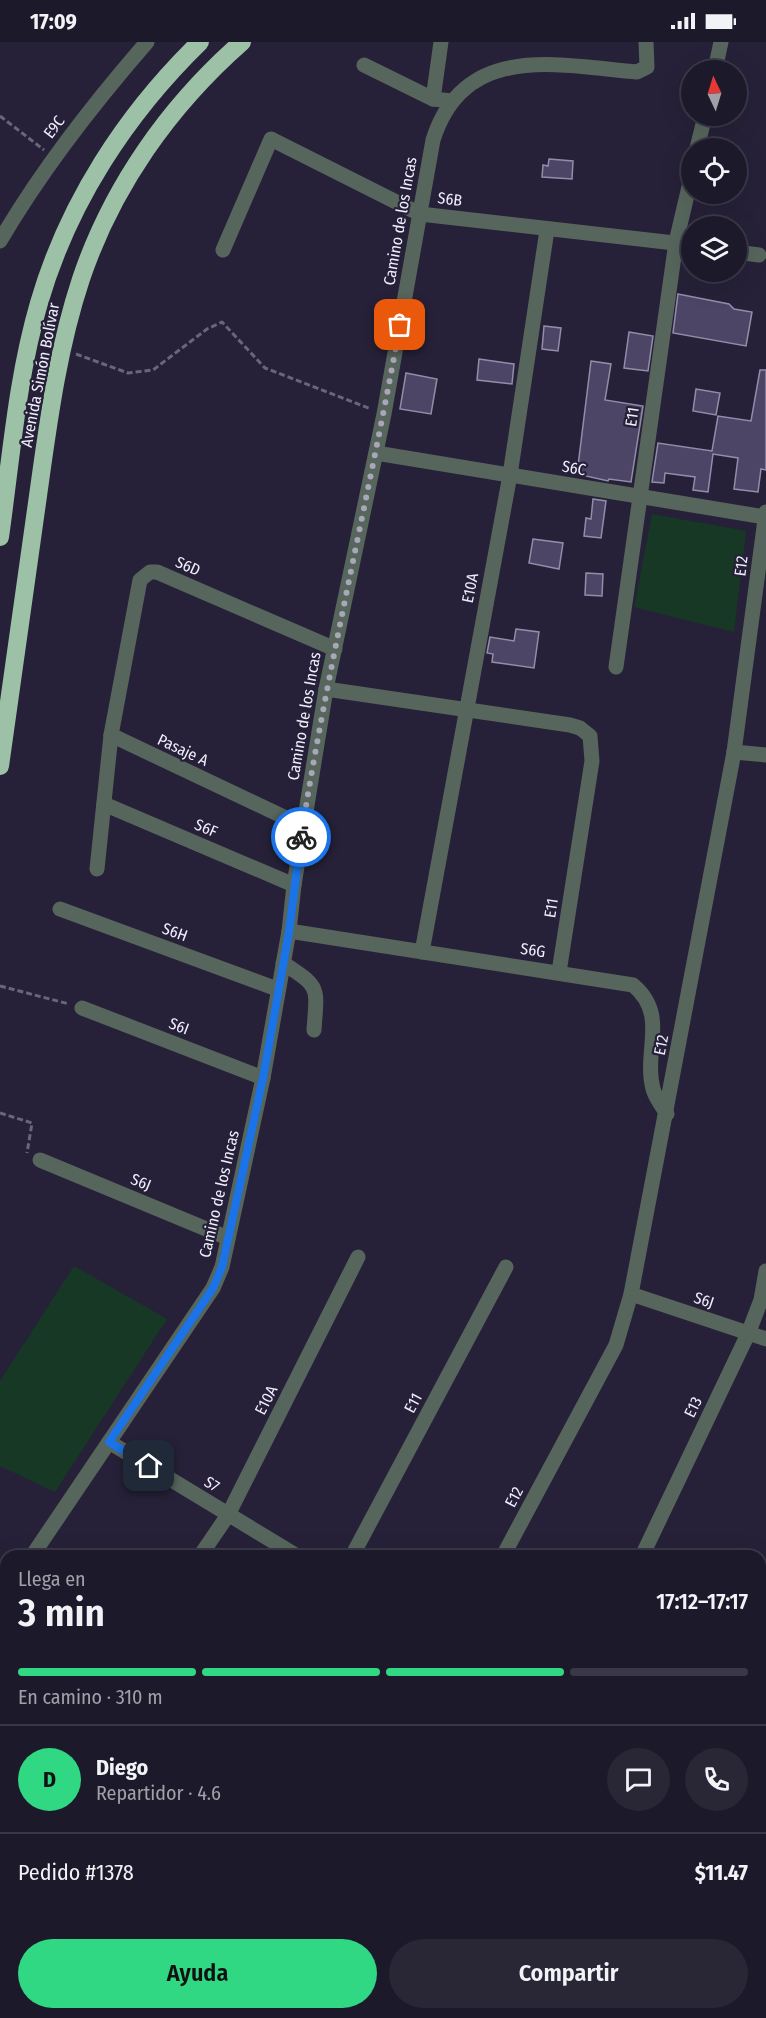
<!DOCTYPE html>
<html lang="es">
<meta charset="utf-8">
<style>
body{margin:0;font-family:"Fira Sans Condensed",sans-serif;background:#292636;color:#f1f3f6;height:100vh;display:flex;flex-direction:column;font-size:22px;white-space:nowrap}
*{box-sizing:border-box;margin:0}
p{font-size:20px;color:#a0a0a8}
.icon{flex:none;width:33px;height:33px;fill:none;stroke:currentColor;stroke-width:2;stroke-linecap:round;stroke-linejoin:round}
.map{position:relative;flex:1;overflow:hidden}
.panel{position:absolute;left:0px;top:1508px;width:766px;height:470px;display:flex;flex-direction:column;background:#1c192a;border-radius:18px 18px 0 0;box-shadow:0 6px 24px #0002,0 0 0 2px #3a3847}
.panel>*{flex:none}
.needle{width:39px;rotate:356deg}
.controls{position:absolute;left:681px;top:18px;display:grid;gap:12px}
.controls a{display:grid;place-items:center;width:66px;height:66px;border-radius:50%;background:#1c192a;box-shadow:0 6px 24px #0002,0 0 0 2px #3a3847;font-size:30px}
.pin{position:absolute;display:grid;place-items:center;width:51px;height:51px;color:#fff;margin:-26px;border-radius:12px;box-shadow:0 3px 9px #0006}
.courier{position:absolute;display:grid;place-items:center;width:60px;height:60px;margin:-30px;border:4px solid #1a73e8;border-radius:50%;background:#fff;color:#222;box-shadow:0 2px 8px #0007}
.head em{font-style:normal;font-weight:600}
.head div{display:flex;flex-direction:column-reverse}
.head{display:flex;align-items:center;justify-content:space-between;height:102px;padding:0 18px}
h1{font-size:39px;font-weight:600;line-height:45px}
.bar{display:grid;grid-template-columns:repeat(4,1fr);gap:9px 6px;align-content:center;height:72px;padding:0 18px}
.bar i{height:8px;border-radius:4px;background:#3a3847}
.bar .on{background:#30d883}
.bar p{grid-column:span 4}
.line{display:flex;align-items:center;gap:15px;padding:0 18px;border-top:2px solid #3a3847}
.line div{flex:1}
.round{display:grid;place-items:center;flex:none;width:63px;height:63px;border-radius:32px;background:#292636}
.action{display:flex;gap:12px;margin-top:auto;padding:12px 18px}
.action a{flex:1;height:69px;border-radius:36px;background:#30d883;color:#111;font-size:24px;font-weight:600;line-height:69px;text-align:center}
.action a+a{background:#292636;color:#f1f3f6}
.status{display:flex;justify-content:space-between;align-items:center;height:42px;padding:0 30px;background:#1c192a;direction:ltr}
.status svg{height:16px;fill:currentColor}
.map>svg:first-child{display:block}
.green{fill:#163824}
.building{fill:#4d4566;stroke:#938daa;stroke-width:1.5}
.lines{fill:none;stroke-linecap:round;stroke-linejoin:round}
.path{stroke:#6a667a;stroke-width:3;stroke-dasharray:6 3;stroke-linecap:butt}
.minor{stroke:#57665c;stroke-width:15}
.highway{stroke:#9cc1a7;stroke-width:18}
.done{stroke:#a9a6b8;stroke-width:6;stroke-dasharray:0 10.8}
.route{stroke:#1a73e8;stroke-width:8}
.labels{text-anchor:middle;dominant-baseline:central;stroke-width:4.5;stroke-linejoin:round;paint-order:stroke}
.street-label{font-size:16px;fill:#f0eefd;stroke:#262138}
</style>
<div class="status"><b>17:09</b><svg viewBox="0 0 49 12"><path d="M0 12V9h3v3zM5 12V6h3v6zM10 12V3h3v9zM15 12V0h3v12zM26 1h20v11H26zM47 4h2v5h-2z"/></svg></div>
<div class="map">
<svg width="766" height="1976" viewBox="0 0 766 1976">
<rect width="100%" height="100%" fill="#262138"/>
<g class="green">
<path d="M 652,472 L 746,489 L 734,590 L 634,565 Z"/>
<path d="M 74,1224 L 167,1277 L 55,1450 L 0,1424 L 0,1339 Z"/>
</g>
<g class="building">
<path d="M 549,117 L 573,119 L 572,137 L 542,135 L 543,123 L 548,124 Z"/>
<path d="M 678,252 L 729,262 L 734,267 L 752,270 L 746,304 L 673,291 Z"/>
<path d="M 544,284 L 561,286 L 558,309 L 542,307 Z"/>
<path d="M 629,290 L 653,294 L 648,329 L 624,326 Z"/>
<path d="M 479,317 L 514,322 L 512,342 L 477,338 Z"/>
<path d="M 591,319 L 611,322 L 605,358 L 643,364 L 631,440 L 609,437 L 608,439 L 577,432 Z"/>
<path d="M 760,328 L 766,328 L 766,428 L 761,427 L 758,450 L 734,447 L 738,416 L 713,412 L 708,450 L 693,448 L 695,435 L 665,431 L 664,441 L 652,440 L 658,401 L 712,409 L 718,374 L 751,379 Z"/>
<path d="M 406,331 L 437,337 L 431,372 L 400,367 Z"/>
<path d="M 696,347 L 720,351 L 716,373 L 693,369 Z"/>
<path d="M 593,457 L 606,459 L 601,496 L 584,494 L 586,476 L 591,477 Z"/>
<path d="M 533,497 L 563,501 L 559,527 L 529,521 Z"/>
<path d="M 586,531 L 603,532 L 602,554 L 585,553 Z"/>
<path d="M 516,587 L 539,590 L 534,626 L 492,620 L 493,612 L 487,611 L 490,595 L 514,599 Z"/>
</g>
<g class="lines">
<g class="path">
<path d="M 0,74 L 44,108"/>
<path d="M 76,312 L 128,331 L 153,328 L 207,287 L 222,280 L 265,326 L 371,367"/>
<path d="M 0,944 L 69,962"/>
<path d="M 0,1071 L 32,1081 L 27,1111"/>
<path d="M 753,1971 L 766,1975"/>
<path d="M 749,1976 L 750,1971"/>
</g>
<g class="minor">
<path d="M 364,23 L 433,57 L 452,59"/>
<path d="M 715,28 L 721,0"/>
<path d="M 433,57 L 441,0"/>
<path d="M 697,106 L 705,74"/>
<path d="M 0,199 C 42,127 93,62 147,0"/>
<path d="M 223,208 L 271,97 L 420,172 L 692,203"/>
<path d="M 736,210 L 759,213"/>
<path d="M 376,411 L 765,475"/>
<path d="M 616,625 L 676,200 L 692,132"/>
<path d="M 326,647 L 570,683 L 580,686 L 590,694 L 592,719 L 559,930"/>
<path d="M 111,693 L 303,784"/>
<path d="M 734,710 L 766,713"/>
<path d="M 104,762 L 294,843"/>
<path d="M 97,827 L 111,693 L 140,538 L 150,530 L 157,530 L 335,607"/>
<path d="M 60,867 L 277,947"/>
<path d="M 289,889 L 633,943 C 669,973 643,1009 653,1047 C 656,1057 662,1064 667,1072"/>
<path d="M 422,910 L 510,433 L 547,188"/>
<path d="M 283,921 C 321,946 317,944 314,988"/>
<path d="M 82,966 L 263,1036"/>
<path d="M 40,1118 L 228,1196"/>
<path d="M 631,1252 L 766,1297"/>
<path d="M 109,1400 L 297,1514"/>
<path d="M 32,1514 L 213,1246 L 222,1225 L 263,1036 L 289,889 L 294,843 L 326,647 L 384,372 L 433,98 C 464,0 557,23 637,30 L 647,25 L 646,0"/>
<path d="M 200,1514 L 228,1473 L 358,1215"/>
<path d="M 352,1514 L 506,1225"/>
<path d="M 503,1514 L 616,1303 L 631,1252 L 734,710 L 766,470"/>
<path d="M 642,1514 L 748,1292 L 761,1258 L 766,1229"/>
<path d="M 0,1560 L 6,1552"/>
<path d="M 760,1566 L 766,1554"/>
<path d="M 760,1611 L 766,1598"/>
<path d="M 0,1623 L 6,1627"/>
<path d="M 760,1750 L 766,1751"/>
<path d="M 0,1807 L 6,1798"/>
<path d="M 0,1950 L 6,1952"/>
<path d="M 56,1971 L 70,1976"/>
<path d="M 206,1976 L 209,1971"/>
<path d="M 365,1976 L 369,1971"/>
<path d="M 516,1976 L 520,1971"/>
<path d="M 619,1976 L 621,1971"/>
</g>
<g class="highway">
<path d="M 0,495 C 11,417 17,336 39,261 C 68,161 126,72 200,0"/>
<path d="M 0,724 C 12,639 24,554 36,468 C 47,391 56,312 81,237 C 112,145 169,64 242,0"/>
</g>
</g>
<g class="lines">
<path class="done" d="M 301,795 C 328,623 369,454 400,283"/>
<path class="route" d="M 149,1424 L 109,1400 L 213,1246 L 222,1225 L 263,1036 L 289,890 L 301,795"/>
</g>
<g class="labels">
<g class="street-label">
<text transform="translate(54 85) rotate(-53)">E9C</text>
<text transform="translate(450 157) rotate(7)">S6B</text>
<text transform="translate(400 179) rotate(-80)">Camino de los Incas</text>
<text transform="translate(40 333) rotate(-79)">Avenida Simón Bolívar</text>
<text transform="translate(632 375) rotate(-82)">E11</text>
<text transform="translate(574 426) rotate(10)">S6C</text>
<text transform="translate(188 524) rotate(24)">S6D</text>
<text transform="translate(741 524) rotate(-83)">E12</text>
<text transform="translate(470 546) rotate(-79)">E10A</text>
<text transform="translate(304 674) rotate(-80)">Camino de los Incas</text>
<text transform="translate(183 708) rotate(25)">Pasaje A</text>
<text transform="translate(206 786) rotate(23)">S6F</text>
<text transform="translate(551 866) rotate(-81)">E11</text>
<text transform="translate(175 890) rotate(20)">S6H</text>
<text transform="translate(533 908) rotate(8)">S6G</text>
<text transform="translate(179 984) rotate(21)">S6I</text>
<text transform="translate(661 1003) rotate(-79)">E12</text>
<text transform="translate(141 1140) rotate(22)">S6J</text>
<text transform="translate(219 1152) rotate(-77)">Camino de los Incas</text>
<text transform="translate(704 1258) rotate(19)">S6J</text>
<text transform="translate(266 1358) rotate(-63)">E10A</text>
<text transform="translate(413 1361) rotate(-62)">E11</text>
<text transform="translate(693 1365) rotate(-64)">E13</text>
<text transform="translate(212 1442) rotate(31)">S7</text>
<text transform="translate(514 1455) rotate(-62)">E12</text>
</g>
</g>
</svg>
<div class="controls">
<a><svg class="needle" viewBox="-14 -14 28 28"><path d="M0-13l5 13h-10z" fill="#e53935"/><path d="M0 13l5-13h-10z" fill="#a0a0a8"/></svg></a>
<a><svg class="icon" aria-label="locate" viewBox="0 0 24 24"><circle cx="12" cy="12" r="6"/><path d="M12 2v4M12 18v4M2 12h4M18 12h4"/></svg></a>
<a><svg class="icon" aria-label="layers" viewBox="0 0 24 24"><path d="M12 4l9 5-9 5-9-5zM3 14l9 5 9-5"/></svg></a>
</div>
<div class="pin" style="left:400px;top:283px;background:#ea580c"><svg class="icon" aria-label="bag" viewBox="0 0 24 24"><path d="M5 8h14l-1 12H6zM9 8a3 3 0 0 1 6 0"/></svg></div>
<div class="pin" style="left:149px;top:1424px;background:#1f2937"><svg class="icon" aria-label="home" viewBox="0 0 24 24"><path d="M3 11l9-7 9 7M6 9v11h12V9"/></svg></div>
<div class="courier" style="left:301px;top:795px"><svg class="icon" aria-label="bike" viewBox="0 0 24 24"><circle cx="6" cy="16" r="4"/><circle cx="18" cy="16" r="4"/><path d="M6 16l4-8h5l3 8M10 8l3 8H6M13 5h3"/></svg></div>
<section class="panel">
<div class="head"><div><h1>3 min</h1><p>Llega en</p></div><em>17:12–17:17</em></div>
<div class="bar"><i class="on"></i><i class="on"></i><i class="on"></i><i></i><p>En camino · 310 m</p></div>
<div class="line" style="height:108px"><b class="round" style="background:#30d883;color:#111">D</b><div><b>Diego</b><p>Repartidor · 4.6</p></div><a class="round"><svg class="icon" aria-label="chat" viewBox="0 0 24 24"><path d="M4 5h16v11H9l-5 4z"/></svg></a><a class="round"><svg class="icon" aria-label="phone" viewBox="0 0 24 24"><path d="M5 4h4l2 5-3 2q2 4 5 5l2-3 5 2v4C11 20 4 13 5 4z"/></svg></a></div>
<div class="line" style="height:78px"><div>Pedido #1378</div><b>$11.47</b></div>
<div class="action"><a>Ayuda</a><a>Compartir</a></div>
</section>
</div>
